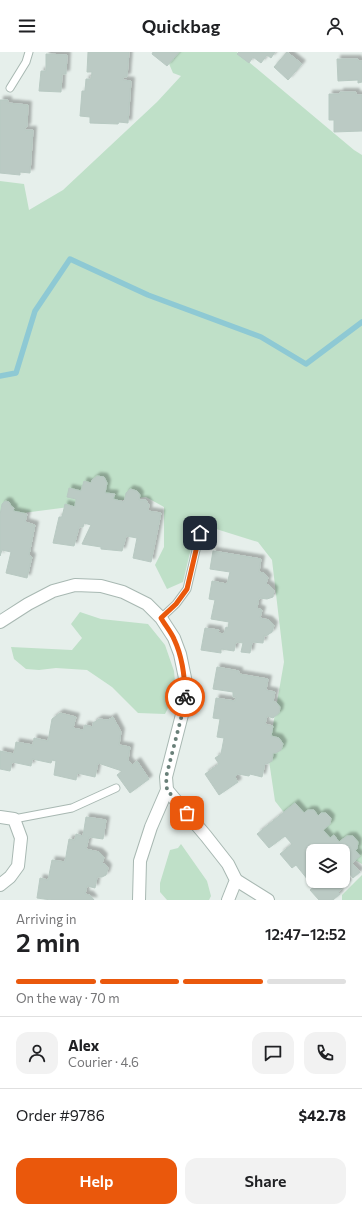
<!DOCTYPE html>
<meta charset="utf-8">
<style>
body{margin:0;font-family:Commissioner,sans-serif;background:#f2f2f2;color:#202124;height:100vh;display:flex;flex-direction:column;font-size:15px;white-space:nowrap}
*{box-sizing:border-box;margin:0}
p{font-size:13px;color:#757577}
.icon{flex:none;width:22px;height:22px;fill:none;stroke:currentColor;stroke-width:2;stroke-linecap:round;stroke-linejoin:round}
.map{position:relative;height:848px;overflow:hidden}
.drawer{display:flex;flex-direction:column;background:#fff;flex:1}
.drawer>*{flex:none}
.buttons{position:absolute;left:306px;top:792px;display:grid;gap:8px}
.buttons a{display:grid;place-items:center;width:44px;height:44px;border-radius:8px;background:#fff;box-shadow:0 1px 3px #0004;font-size:20px}
.pin{position:absolute;display:grid;place-items:center;width:34px;height:34px;color:#fff;margin:-17px;border-radius:8px;box-shadow:0 2px 6px #0006}
.courier{position:absolute;display:grid;place-items:center;width:40px;height:40px;margin:-20px;border:3px solid #ea580c;border-radius:50%;background:#fff;color:#222;box-shadow:0 1px 5px #0007}
.headline em{font-style:normal;font-weight:600}
.headline div{display:flex;flex-direction:column-reverse}
.headline{display:flex;align-items:center;justify-content:space-between;height:68px;padding:0 16px}
h1{font-size:26px;font-weight:600;line-height:30px}
.bar{display:grid;grid-template-columns:repeat(4,1fr);gap:6px 4px;align-content:center;height:48px;padding:0 16px}
.bar i{height:5px;border-radius:3px;background:#e0e0e0}
.bar .selected{background:#ea580c}
.bar p{grid-column:span 4}
.line{display:flex;align-items:center;gap:10px;padding:0 16px;border-top:1px solid #e0e0e0}
.line div{flex:1}
.round{display:grid;place-items:center;flex:none;width:42px;height:42px;border-radius:12px;background:#f2f2f2}
.cta{display:flex;gap:8px;margin-top:auto;padding:8px 16px}
.cta a{flex:1;height:46px;border-radius:12px;background:#ea580c;color:#fff;font-size:16px;font-weight:600;line-height:46px;text-align:center}
.cta a+a{background:#f2f2f2;color:#202124}
header{display:flex;justify-content:space-between;align-items:center;height:52px;padding:0 16px;background:#fff;font-size:18px;font-weight:600}
.map>svg:first-child{display:block}
.green{fill:#bfe0c8}
.lines{fill:none;stroke-linecap:round;stroke-linejoin:round}
.stream{stroke:#8ec9d4;stroke-width:5.5}
.building{fill:#bbcac4;stroke:#b8c9c2;filter:url(#shadow)}
.lane-casing{stroke:#a8b8b2;stroke-width:9}
.street-casing{stroke:#a8b8b2;stroke-width:14}
.lane{stroke:#fff;stroke-width:7}
.street{stroke:#fff;stroke-width:12}
.done{stroke:#687f78;stroke-width:4;stroke-dasharray:0 7.2}
.route{stroke:#ea580c;stroke-width:5}
</style>
<header><svg class="icon" aria-label="menu" viewBox="0 0 24 24"><path d="M4 6h16M4 12h16M4 18h16"/></svg>Quickbag<svg class="icon" aria-label="person" viewBox="0 0 24 24"><circle cx="12" cy="8" r="4"/><path d="M4 21q1-7 8-7t8 7"/></svg></header>
<div class="map">
<svg width="362" height="848" viewBox="0 0 362 848">
<defs>
<filter id="shadow"><feDropShadow dx="3.5" dy="-3.5" stdDeviation="1" flood-color="#0004"/></filter>
</defs>
<rect width="100%" height="100%" fill="#e6efeb"/>
<g class="green">
<path d="M 164,0 L 237,0 L 354,98 L 362,103 L 362,812 L 343,801 L 343,799 L 296,776 L 275,749 L 268,702 L 284,610 L 272,508 L 258,490 L 197,471 L 183,530 L 167,537 L 155,513 L 164,495 L 164,455 L 146,445 L 0,464 L 0,129 L 24,132 L 29,158 L 63,138 L 157,50 L 181,24 L 173,21 Z"/>
<path d="M 80,560 L 101,567 L 148,572 L 165,593 L 174,619 L 176,640 L 165,662 L 138,661 L 112,635 L 87,618 L 56,616 L 39,618 L 26,617 L 14,607 L 11,595 L 72,598 L 82,586 L 71,572 Z"/>
<path d="M 181,792 L 207,829 L 211,844 L 209,848 L 167,848 L 160,840 L 160,831 L 170,798 L 178,796 Z"/>
<path d="M 362,823 L 362,848 L 342,848 L 342,843 Z"/>
</g>
<g class="lines">
<path class="stream" d="M 0,324 L 16,321 L 35,259 L 70,207 L 148,243 L 261,285 L 306,312 L 362,270"/>
</g>
<g class="building">
<path d="M 88,0 L 129,0 L 127,25 L 123,25 L 123,28 L 131,29 L 128,71 L 119,70 L 118,72 L 90,71 L 90,65 L 80,64 L 82,39 L 85,39 L 86,27 L 91,27 L 92,20 L 87,20 Z"/>
<path d="M 153,0 L 179,0 L 167,14 L 152,2 Z"/>
<path d="M 239,0 L 275,0 L 271,6 L 267,3 L 261,11 L 253,5 L 249,11 L 237,2 Z"/>
<path d="M 287,0 L 302,12 L 288,28 L 274,15 Z"/>
<path d="M 46,2 L 67,3 L 66,22 L 62,22 L 61,40 L 39,39 L 41,19 L 46,19 Z"/>
<path d="M 337,7 L 358,7 L 358,9 L 362,9 L 362,30 L 358,31 L 358,28 L 338,29 Z"/>
<path d="M 340,40 L 356,40 L 356,43 L 362,43 L 362,79 L 334,80 L 334,68 L 329,68 L 329,42 L 340,42 Z"/>
<path d="M 0,48 L 8,48 L 8,51 L 28,53 L 27,75 L 25,75 L 25,78 L 33,78 L 30,121 L 20,120 L 20,123 L 0,121 Z"/>
<path d="M 97,424 L 104,425 L 107,431 L 105,441 L 115,442 L 113,447 L 124,450 L 126,441 L 130,437 L 137,439 L 140,443 L 139,448 L 146,448 L 149,453 L 148,459 L 161,461 L 151,510 L 133,506 L 137,486 L 126,484 L 122,499 L 101,497 L 101,495 L 82,492 L 91,473 L 84,471 L 83,475 L 79,475 L 74,494 L 53,491 L 59,465 L 62,465 L 65,452 L 75,455 L 76,447 L 67,445 L 69,436 L 81,439 L 84,429 L 91,431 L 92,428 Z"/>
<path d="M 5,449 L 9,450 L 11,454 L 14,456 L 13,459 L 27,462 L 25,470 L 35,473 L 29,503 L 32,505 L 27,526 L 6,521 L 11,500 L 2,498 L 0,504 L 0,463 L 2,452 Z"/>
<path d="M 213,499 L 261,507 L 259,520 L 264,521 L 268,526 L 266,532 L 270,534 L 274,538 L 273,545 L 267,547 L 259,546 L 257,556 L 262,558 L 260,566 L 269,568 L 274,573 L 272,580 L 266,584 L 264,583 L 263,591 L 252,590 L 250,601 L 241,600 L 243,591 L 236,590 L 234,599 L 221,597 L 221,601 L 201,598 L 205,576 L 219,578 L 218,581 L 224,582 L 226,575 L 228,576 L 229,570 L 211,567 L 215,548 L 209,547 L 212,529 L 227,532 L 230,520 L 210,517 Z"/>
<path d="M 217,615 L 239,619 L 239,622 L 268,627 L 266,638 L 275,640 L 273,649 L 276,650 L 280,655 L 279,661 L 273,666 L 267,664 L 265,672 L 273,674 L 271,684 L 279,686 L 283,692 L 281,698 L 276,701 L 273,701 L 272,709 L 267,712 L 265,711 L 262,725 L 250,722 L 249,724 L 238,722 L 235,725 L 238,730 L 219,743 L 205,722 L 219,712 L 215,706 L 221,702 L 224,686 L 217,685 L 220,667 L 213,666 L 216,646 L 235,649 L 236,645 L 233,645 L 233,640 L 213,637 Z"/>
<path d="M 60,661 L 76,665 L 73,676 L 83,678 L 85,673 L 93,675 L 93,671 L 99,667 L 108,668 L 113,665 L 121,680 L 119,693 L 130,695 L 128,708 L 132,713 L 137,709 L 149,727 L 130,741 L 117,723 L 122,719 L 98,711 L 95,725 L 77,721 L 76,728 L 54,723 L 56,709 L 52,708 L 51,711 L 32,707 L 31,714 L 12,710 L 10,719 L 0,717 L 0,699 L 14,702 L 16,690 L 33,693 L 34,686 L 48,689 L 52,667 Z"/>
<path d="M 295,751 L 304,761 L 308,758 L 314,758 L 318,764 L 321,761 L 326,761 L 331,766 L 330,772 L 323,778 L 330,786 L 334,783 L 339,790 L 347,784 L 353,784 L 358,790 L 357,797 L 355,798 L 360,804 L 352,811 L 360,820 L 353,826 L 347,819 L 343,822 L 343,799 L 313,799 L 313,824 L 308,828 L 296,813 L 292,816 L 280,802 L 292,792 L 285,784 L 269,796 L 257,782 Z"/>
<path d="M 86,765 L 106,768 L 103,787 L 89,785 L 86,797 L 99,800 L 104,805 L 102,812 L 105,812 L 108,816 L 106,823 L 102,825 L 97,825 L 95,836 L 87,834 L 85,842 L 90,843 L 94,848 L 51,848 L 37,846 L 40,826 L 48,828 L 52,808 L 65,810 L 69,787 L 75,788 L 76,782 L 83,784 Z"/>
<path d="M 343,825 L 348,831 L 338,840 L 340,842 L 333,848 L 319,848 L 310,838 L 321,829 L 323,831 L 326,829 L 343,829 Z"/>
</g>
<g class="lines">
<defs>
<g id="lane">
<path d="M 10,36 L 26,10 L 29,0"/>
<path d="M 161,566 L 176,552 L 187,537 L 200,481"/>
<path d="M 14,767 L 72,756 L 116,736"/>
</g>
<g id="street">
<path d="M 0,570 L 28,552 L 53,539 L 75,533 L 101,534 L 123,540 L 147,552 L 161,566 L 174,586 L 180,602 L 185,626 L 185,651 L 166,725 L 167,738 L 151,775 L 140,809 L 139,848"/>
<path d="M 167,738 L 206,784 L 228,812 L 236,828 L 228,848"/>
<path d="M 0,765 L 14,767 L 21,786 L 18,814 L 10,825 L 0,833"/>
<path d="M 236,828 L 268,848"/>
</g>
</defs>
<use href="#lane" class="lane-casing"/>
<use href="#street" class="street-casing"/>
<use href="#lane" class="lane"/>
<use href="#street" class="street"/>
</g>
<g class="lines">
<path class="done" d="M 185,645 L 185,651 L 166,725 L 167,738 L 187,761"/>
<path class="route" d="M 185,645 C 185,625 183,606 174,587 C 171,580 165,573 161,566 L 176,552 L 187,537 L 200,481"/>
</g>
</svg>
<div class="buttons">
<a><svg class="icon" aria-label="layers" viewBox="0 0 24 24"><path d="M12 4l9 5-9 5-9-5zM3 14l9 5 9-5"/></svg></a>
</div>
<div class="pin" style="left:187px;top:761px;background:#ea580c"><svg class="icon" aria-label="bag" viewBox="0 0 24 24"><path d="M5 8h14l-1 12H6zM9 8a3 3 0 0 1 6 0"/></svg></div>
<div class="pin" style="left:200px;top:481px;background:#1f2937"><svg class="icon" aria-label="home" viewBox="0 0 24 24"><path d="M3 11l9-7 9 7M6 9v11h12V9"/></svg></div>
<div class="courier" style="left:185px;top:645px"><svg class="icon" aria-label="bike" viewBox="0 0 24 24"><circle cx="6" cy="16" r="4"/><circle cx="18" cy="16" r="4"/><path d="M6 16l4-8h5l3 8M10 8l3 8H6M13 5h3"/></svg></div>
</div>
<section class="drawer">
<div class="headline"><div><h1>2 min</h1><p>Arriving in</p></div><em>12:47–12:52</em></div>
<div class="bar"><i class="selected"></i><i class="selected"></i><i class="selected"></i><i></i><p>On the way · 70 m</p></div>
<div class="line" style="height:72px"><a class="round"><svg class="icon" aria-label="person" viewBox="0 0 24 24"><circle cx="12" cy="8" r="4"/><path d="M4 21q1-7 8-7t8 7"/></svg></a><div><b>Alex</b><p>Courier · 4.6</p></div><a class="round"><svg class="icon" aria-label="chat" viewBox="0 0 24 24"><path d="M4 5h16v11H9l-5 4z"/></svg></a><a class="round"><svg class="icon" aria-label="phone" viewBox="0 0 24 24"><path d="M5 4h4l2 5-3 2q2 4 5 5l2-3 5 2v4C11 20 4 13 5 4z"/></svg></a></div>
<div class="line" style="height:52px"><div>Order #9786</div><b>$42.78</b></div>
<div class="cta"><a>Help</a><a>Share</a></div>
</section>
